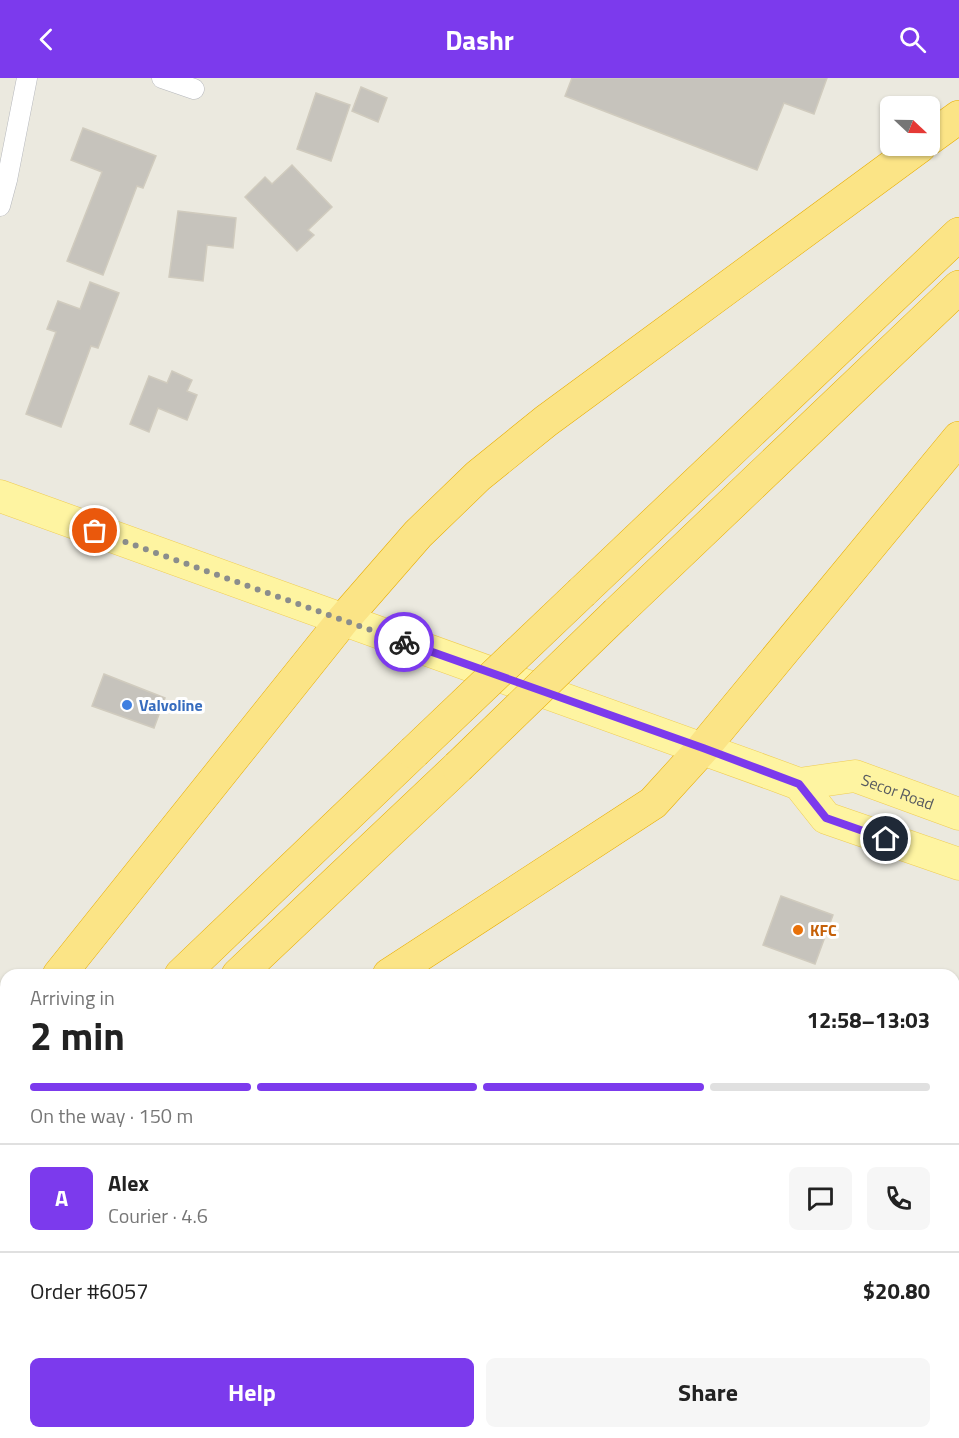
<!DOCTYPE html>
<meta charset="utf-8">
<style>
body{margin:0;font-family:"Titillium Web",sans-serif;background:#f6f6f6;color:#222;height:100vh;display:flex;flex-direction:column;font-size:22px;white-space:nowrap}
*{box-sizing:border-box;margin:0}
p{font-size:20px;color:#767676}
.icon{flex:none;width:33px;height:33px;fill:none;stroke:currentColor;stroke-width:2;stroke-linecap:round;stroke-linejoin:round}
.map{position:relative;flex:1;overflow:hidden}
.sheet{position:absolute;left:0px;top:891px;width:960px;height:470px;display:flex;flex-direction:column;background:#fff;border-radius:18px 18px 0 0;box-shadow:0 2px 4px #0004}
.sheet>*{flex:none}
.needle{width:39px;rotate:112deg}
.controls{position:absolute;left:880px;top:18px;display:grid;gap:12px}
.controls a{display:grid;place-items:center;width:60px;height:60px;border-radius:9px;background:#fff;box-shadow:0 2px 4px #0004;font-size:30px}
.pin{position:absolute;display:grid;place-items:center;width:51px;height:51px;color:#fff;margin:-26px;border:3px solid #fff;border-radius:50%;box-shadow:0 2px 6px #0007}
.courier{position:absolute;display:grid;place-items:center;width:60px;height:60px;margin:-30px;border:4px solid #7c3aed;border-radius:50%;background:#fff;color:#222;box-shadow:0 2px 8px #0007}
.headline em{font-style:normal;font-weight:700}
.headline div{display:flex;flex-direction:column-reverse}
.headline{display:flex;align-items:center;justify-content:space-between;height:102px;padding:0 30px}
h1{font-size:39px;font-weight:700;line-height:45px}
.bar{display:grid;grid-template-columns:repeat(4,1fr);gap:9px 6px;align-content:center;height:72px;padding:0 30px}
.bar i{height:8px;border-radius:4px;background:#e0e0e0}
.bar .selected{background:#7c3aed}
.bar p{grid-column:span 4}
.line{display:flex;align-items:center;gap:15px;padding:0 30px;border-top:2px solid #e0e0e0}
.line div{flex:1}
.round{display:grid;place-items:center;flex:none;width:63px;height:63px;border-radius:9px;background:#f6f6f6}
.button{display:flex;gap:12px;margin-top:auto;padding:12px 30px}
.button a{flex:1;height:69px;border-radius:9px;background:#7c3aed;color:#fff;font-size:24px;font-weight:700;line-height:69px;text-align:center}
.button a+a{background:#f6f6f6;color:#222}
header{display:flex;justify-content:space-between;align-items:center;height:78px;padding:0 30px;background:#7c3aed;color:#fff;font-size:27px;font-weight:700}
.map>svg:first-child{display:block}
.building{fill:#c6c3bc;stroke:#d0cbbe;stroke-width:1.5}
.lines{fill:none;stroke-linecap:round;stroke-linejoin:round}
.minor-casing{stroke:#b5b7bc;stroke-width:21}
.primary-casing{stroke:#efcc54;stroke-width:33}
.motorway-casing{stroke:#e8ad02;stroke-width:34}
.minor{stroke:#fff;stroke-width:20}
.primary{stroke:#fef4a1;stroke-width:32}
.motorway{stroke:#fbe486;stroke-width:33}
.motorway-bridge-casing{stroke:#e8ad02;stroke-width:34;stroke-linecap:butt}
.motorway-bridge{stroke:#fbe486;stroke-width:33}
.done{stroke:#8b8d8c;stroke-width:6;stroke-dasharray:0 10.8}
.route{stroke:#7c3aed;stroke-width:8}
.shop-dot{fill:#3f7fe0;stroke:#fff;stroke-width:2}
.food-dot{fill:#e8710a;stroke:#fff;stroke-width:2}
.labels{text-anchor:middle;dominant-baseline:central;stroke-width:6;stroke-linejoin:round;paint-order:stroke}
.shop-label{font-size:16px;font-weight:bold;fill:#366cbe;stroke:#fff;text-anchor:start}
.street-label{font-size:16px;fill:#585b60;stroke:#fff}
.food-label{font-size:16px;font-weight:bold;fill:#c56008;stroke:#fff;text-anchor:start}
</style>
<header><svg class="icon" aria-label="back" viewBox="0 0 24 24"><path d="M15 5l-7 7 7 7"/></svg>Dashr<svg class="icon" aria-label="search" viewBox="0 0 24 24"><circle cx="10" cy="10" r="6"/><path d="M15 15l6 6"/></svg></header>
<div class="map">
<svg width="959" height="1360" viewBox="0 0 959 1360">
<rect width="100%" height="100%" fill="#ebe9df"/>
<g class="building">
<path d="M 572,0 L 827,0 L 814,36 L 784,25 L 757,92 L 565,18 Z"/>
<path d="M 361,9 L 387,20 L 378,44 L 352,33 Z"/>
<path d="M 316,15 L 350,27 L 331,83 L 297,71 Z"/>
<path d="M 83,50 L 156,78 L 143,110 L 137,108 L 103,197 L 67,183 L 102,94 L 71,82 Z"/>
<path d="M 292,87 L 332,129 L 308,152 L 314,157 L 297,173 L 245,119 L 265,99 L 272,106 Z"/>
<path d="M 178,133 L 236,140 L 233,170 L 207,167 L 203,203 L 169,199 Z"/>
<path d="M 90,204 L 119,215 L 98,270 L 91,268 L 61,349 L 26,336 L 56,254 L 47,251 L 58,223 L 80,231 Z"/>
<path d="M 172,293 L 192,302 L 187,313 L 197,317 L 187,342 L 158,330 L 149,354 L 130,346 L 149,298 L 167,305 Z"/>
<path d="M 104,596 L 165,620 L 154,650 L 92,628 Z"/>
<path d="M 781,818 L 833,837 L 815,886 L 763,867 Z"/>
</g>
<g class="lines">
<defs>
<g id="minor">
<path d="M 162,0 L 194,11"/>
<path d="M 0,128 L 7,102 L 27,0"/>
</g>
<g id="primary">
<path d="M 0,418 L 772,696 L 799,706 L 826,740 L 959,786"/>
<path id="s1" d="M 799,706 L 855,698 L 959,736"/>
</g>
<g id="motorway">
<path d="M 930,60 L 959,39"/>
<path d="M 582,514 L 959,156"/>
<path d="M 617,535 L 959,209"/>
<path d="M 59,897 L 343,542 L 418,456 L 478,398 L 546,343 L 920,68"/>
<path d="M 181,897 L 414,674"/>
<path d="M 238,897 L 458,689"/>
<path d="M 389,897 L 653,725 L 703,670 L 959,360"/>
<path d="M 0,971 L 6,964"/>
<path d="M 0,1072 L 6,1066"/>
<path d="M 0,1130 L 6,1123"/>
<path d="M 0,1184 L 6,1179"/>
</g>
</defs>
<use href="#minor" class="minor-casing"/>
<use href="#primary" class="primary-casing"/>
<use href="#motorway" class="motorway-casing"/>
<use href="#minor" class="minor"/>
<use href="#primary" class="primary"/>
<use href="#motorway" class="motorway"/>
<defs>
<g id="motorway-bridge">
<path d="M 414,674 L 582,514"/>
<path d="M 458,689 L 617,535"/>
</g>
</defs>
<use href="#motorway-bridge" class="motorway-bridge-casing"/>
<use href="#motorway-bridge" class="motorway-bridge"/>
</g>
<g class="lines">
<path class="done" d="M 95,453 L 404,564"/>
<path class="route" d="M 404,564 L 703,670 L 799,706 L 826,740 L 886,761"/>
</g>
<circle class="shop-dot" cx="127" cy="627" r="6"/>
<circle class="food-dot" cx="798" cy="852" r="6"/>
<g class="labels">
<g class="shop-label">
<text x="139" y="627">Valvoline</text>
</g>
<g class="street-label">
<text stroke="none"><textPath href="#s1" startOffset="102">Secor Road</textPath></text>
</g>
<g class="food-label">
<text x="810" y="852">KFC</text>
</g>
</g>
</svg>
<div class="controls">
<a><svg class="needle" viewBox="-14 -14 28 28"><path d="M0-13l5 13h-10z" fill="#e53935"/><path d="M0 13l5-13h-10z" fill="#767676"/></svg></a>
</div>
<div class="pin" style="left:95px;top:453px;background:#ea580c"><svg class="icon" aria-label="bag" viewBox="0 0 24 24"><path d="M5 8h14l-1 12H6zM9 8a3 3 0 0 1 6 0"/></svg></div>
<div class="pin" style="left:886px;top:761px;background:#1f2937"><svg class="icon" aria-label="home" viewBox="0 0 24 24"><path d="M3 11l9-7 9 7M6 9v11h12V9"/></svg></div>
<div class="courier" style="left:404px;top:564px"><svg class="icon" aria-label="bike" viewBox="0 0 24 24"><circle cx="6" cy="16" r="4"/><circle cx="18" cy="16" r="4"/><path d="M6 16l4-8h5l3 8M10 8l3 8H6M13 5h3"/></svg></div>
<section class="sheet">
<div class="headline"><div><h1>2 min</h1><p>Arriving in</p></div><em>12:58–13:03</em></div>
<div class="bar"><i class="selected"></i><i class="selected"></i><i class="selected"></i><i></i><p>On the way · 150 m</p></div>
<div class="line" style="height:108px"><b class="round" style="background:#7c3aed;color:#fff">A</b><div><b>Alex</b><p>Courier · 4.6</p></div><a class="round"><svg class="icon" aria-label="chat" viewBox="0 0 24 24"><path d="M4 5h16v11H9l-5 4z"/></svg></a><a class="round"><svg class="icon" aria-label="phone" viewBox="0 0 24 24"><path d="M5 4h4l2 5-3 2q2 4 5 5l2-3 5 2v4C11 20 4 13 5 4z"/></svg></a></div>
<div class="line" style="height:78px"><div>Order #6057</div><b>$20.80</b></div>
<div class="button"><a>Help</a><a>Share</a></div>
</section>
</div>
